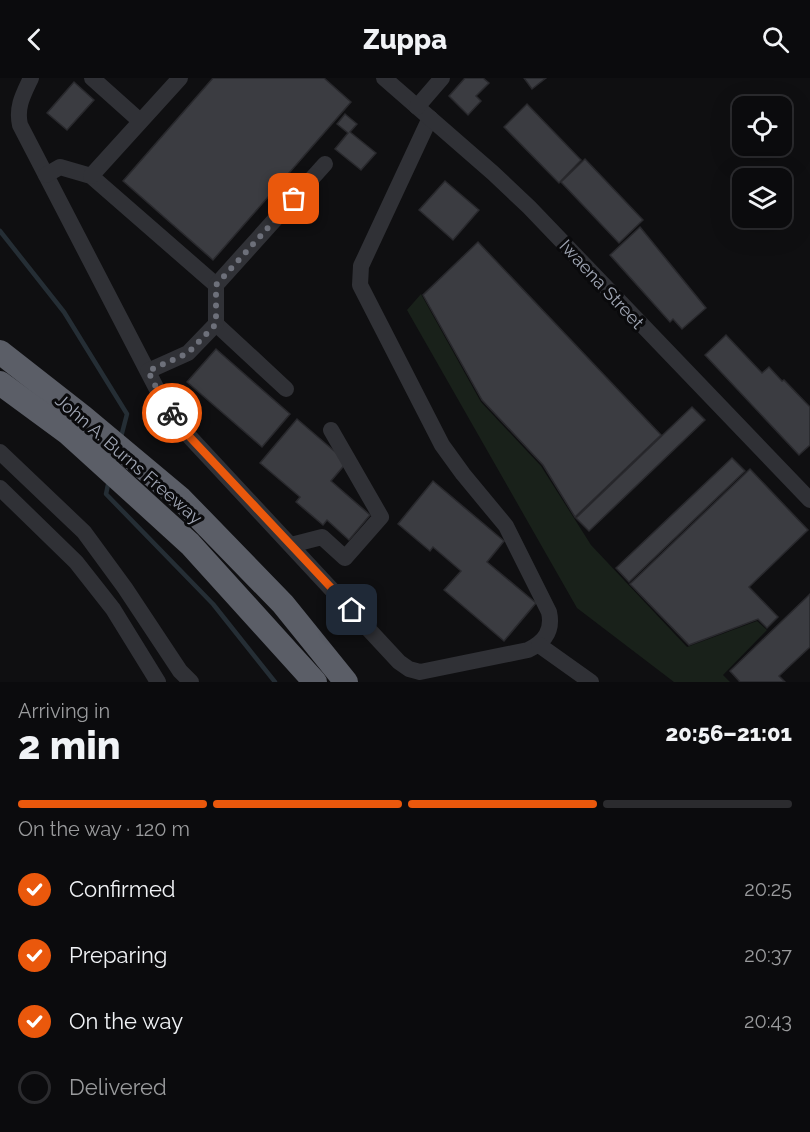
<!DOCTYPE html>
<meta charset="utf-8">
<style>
body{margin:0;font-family:Raleway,sans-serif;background:#141416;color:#f1f3f6;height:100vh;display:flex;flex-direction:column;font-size:22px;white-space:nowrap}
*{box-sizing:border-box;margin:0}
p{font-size:20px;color:#9a9b9d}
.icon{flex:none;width:33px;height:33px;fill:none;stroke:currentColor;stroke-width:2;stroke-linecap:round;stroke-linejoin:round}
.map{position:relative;height:604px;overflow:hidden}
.sheet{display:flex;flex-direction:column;background:#0b0b0d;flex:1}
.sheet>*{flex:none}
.buttons{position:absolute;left:732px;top:18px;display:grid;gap:12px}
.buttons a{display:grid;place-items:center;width:60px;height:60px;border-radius:12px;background:#0b0b0d;box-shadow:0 6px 24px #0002,0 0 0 2px #2b2b2e;font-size:30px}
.pin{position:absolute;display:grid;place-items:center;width:51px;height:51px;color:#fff;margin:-26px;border-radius:12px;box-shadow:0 3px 9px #0006}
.courier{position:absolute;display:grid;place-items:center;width:60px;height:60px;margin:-30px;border:4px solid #ea580c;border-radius:50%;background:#fff;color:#222;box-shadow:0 2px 8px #0007}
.headline em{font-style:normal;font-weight:800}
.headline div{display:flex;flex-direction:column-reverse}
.headline{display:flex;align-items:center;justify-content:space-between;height:102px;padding:0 18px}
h1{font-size:39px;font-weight:800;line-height:45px}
.bar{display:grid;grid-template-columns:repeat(4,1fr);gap:9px 6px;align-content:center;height:72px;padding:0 18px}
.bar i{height:8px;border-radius:4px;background:#2b2b2e}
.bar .current{background:#ea580c}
.bar p{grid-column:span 4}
ol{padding:0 18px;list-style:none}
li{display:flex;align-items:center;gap:18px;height:66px}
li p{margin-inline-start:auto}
li .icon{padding:6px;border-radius:50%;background:#ea580c;color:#fff;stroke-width:4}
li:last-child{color:#9a9b9d}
li i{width:33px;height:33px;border:3px solid #2b2b2e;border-radius:50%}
header{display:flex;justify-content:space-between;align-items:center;height:78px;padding:0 18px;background:#0b0b0d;font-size:27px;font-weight:800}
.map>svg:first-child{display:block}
.green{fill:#19211a}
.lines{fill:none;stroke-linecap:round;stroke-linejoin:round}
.stream{stroke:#252e35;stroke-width:4.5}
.building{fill:#3b3c41;stroke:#29292d;stroke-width:1.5}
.minor{stroke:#303136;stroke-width:16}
.highway{stroke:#5b5e67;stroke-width:24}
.done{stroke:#6d707a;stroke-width:6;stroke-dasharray:0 10.8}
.route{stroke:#ea580c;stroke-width:8}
.labels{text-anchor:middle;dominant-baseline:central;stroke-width:6;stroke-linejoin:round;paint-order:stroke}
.street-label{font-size:18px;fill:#9fa5b3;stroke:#0a0a0c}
</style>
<header><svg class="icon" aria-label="back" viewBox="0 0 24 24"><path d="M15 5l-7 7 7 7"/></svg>Zuppa<svg class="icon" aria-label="search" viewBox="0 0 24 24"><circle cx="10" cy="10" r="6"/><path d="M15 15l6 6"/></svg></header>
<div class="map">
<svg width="810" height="604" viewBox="0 0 810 604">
<rect width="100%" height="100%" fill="#0f0f11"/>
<path class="green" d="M 421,216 L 481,324 L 541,388 L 591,467 L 687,569 L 757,543 L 767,552 L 723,597 L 730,604 L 674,604 L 577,530 L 407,232 Z"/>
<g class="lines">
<g class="stream">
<path d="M 0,153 L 64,234 L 127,336 L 121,359"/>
<path d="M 109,402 L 106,416 L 213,526 L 275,604"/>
</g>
</g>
<g class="building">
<path d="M 213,0 L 324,0 L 351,24 L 213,182 L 123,103 Z"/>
<path d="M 465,0 L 483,0 L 489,5 L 476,18 L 481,23 L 468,37 L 449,18 Z"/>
<path d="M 524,0 L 546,0 L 532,11 Z"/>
<path d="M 74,4 L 94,22 L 67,52 L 47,35 Z"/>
<path d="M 527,26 L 581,82 L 559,105 L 504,49 Z"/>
<path d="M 345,36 L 357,46 L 350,54 L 376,75 L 361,92 L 335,71 L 348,55 L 337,46 Z"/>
<path d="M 585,81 L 643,142 L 619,165 L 561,104 Z"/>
<path d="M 445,103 L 479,132 L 453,162 L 419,132 Z"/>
<path d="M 640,149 L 706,230 L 682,251 L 673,241 L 670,244 L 610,177 Z"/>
<path d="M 478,164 L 661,357 L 575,439 L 543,387 L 482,322 L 423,217 Z"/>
<path d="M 726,257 L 762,295 L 769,289 L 782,303 L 784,302 L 810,329 L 810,367 L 799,377 L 705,277 Z"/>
<path d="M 216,271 L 290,336 L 262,369 L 187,304 Z"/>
<path d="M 692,329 L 705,342 L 589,453 L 576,440 Z"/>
<path d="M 297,341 L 347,384 L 331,403 L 370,437 L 349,462 L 327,442 L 323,447 L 296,424 L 300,419 L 260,385 Z"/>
<path d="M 732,380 L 745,393 L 629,504 L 616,490 Z"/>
<path d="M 750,391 L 808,452 L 749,509 L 778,539 L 767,550 L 758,541 L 689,567 L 630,506 Z"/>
<path d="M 433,403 L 504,463 L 487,484 L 536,525 L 504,563 L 444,512 L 461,493 L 433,469 L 430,473 L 398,446 Z"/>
<path d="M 810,516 L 810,569 L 779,598 L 785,604 L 740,604 L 730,593 Z"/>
</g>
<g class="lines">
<g class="minor">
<path d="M 31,0 C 23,17 16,29 20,47 L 162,321 L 188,357 L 399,584 L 409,591 L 420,594 L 528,572 C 545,564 553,552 549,534 L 506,448 L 463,396 L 442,367 L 360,207 L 361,188 L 430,40"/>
<path d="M 92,0 L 140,43"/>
<path d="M 384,0 L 493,95 L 529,129 L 810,422"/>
<path d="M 417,29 L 442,0"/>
<path d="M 46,97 L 60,89 L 91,98 L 216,207 L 216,246 L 286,311"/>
<path d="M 91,98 L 180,0"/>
<path d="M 216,207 L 325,86"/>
<path d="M 148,293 L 188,275 L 216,246"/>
<path d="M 0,374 L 84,454 L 125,510 L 180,593 L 191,604"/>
<path d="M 0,410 L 76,484 L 113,531 L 158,604"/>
<path d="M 291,467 L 322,459 L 345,480 L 381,439 L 331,352"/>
<path d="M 539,567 L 591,604"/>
</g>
<g class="highway">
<path d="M 0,274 L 83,339 L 181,421 L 283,526 L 346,604"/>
<path d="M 0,305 L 68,355 L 190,466 L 315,604"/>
</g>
</g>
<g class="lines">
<path class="done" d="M 172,335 L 162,321 L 148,293 L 188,275 L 216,246 L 216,207 L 294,121"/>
<path class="route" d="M 172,335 L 188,357 L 352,532"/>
</g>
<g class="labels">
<g class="street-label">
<text transform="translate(602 206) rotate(47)">Iwaena Street</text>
<text transform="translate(129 381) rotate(41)">John A. Burns Freeway</text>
</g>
</g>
</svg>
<div class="buttons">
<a><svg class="icon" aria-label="locate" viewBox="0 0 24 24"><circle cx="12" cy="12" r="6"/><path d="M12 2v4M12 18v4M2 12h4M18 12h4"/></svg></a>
<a><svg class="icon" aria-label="layers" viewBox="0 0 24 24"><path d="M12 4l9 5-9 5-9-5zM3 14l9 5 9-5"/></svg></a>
</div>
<div class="pin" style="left:294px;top:121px;background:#ea580c"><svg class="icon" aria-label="bag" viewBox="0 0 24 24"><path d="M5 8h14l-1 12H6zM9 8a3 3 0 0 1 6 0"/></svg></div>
<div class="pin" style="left:352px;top:532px;background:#1f2937"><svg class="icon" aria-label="home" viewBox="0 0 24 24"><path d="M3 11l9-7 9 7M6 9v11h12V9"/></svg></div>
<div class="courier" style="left:172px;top:335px"><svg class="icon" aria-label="bike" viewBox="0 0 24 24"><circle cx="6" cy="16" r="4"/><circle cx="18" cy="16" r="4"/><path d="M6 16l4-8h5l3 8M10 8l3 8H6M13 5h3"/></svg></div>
</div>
<section class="sheet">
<div class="headline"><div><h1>2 min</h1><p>Arriving in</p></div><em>20:56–21:01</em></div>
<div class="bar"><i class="current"></i><i class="current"></i><i class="current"></i><i></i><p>On the way · 120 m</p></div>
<ol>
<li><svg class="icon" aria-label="check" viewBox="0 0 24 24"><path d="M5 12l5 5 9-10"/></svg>Confirmed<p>20:25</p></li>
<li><svg class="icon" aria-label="check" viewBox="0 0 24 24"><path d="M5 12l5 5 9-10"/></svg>Preparing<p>20:37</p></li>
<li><svg class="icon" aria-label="check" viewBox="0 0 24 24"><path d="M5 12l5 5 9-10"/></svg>On the way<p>20:43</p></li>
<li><i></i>Delivered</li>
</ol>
</section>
